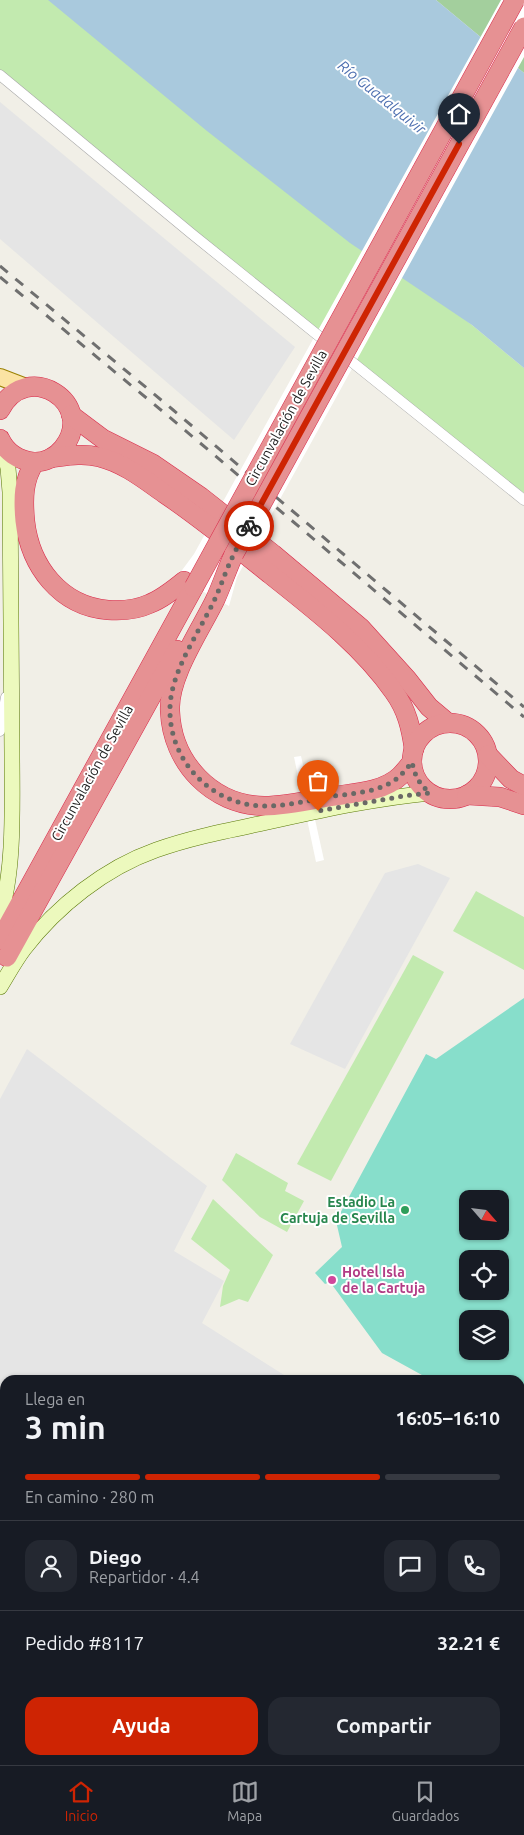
<!DOCTYPE html>
<html lang="es">
<meta charset="utf-8">
<style>
body{margin:0;font-family:Ubuntu,sans-serif;background:#242831;color:#f1f3f6;height:100vh;display:flex;flex-direction:column;font-size:19px;white-space:nowrap}
*{box-sizing:border-box;margin:0}
p{font-size:16px;color:#9ea1a6}
.icon{flex:none;width:28px;height:28px;fill:none;stroke:currentColor;stroke-width:2;stroke-linecap:round;stroke-linejoin:round}
.map{position:relative;flex:1;overflow:hidden}
.panel{position:absolute;left:0px;top:1375px;width:525px;height:390px;display:flex;flex-direction:column;background:#171b24;border-radius:15px 15px 0 0;box-shadow:0 1px 4px #0004}
.panel>*{flex:none}
.needle{width:32px;rotate:118deg}
.buttons{position:absolute;left:459px;top:1190px;display:grid;gap:10px}
.buttons a{display:grid;place-items:center;width:50px;height:50px;border-radius:10px;background:#171b24;box-shadow:0 1px 4px #0004;font-size:25px}
.pin{position:absolute;display:grid;place-items:center;width:42px;height:42px;color:#fff;margin:-51px -21px;border-radius:50% 50% 50% 0;rotate:-45deg;box-shadow:0 0 5px #0007}
.pin .icon{rotate:45deg}
.courier{position:absolute;display:grid;place-items:center;width:50px;height:50px;margin:-25px;border:4px solid #ce2403;border-radius:50%;background:#fff;color:#222;box-shadow:0 1px 6px #0007}
.headline em{font-style:normal;font-weight:700}
.headline div{display:flex;flex-direction:column-reverse}
.headline{display:flex;align-items:center;justify-content:space-between;height:85px;padding:0 25px}
h1{font-size:32px;font-weight:700;line-height:38px}
.bar{display:grid;grid-template-columns:repeat(4,1fr);gap:8px 5px;align-content:center;height:60px;padding:0 25px}
.bar i{height:6px;border-radius:4px;background:#363941}
.bar .current{background:#ce2403}
.bar p{grid-column:span 4}
.line{display:flex;align-items:center;gap:12px;padding:0 25px;border-top:1px solid #363941}
.line div{flex:1}
.round{display:grid;place-items:center;flex:none;width:52px;height:52px;border-radius:15px;background:#242831}
.primary-button{display:flex;gap:10px;margin-top:auto;padding:10px 25px}
.primary-button a{flex:1;height:58px;border-radius:15px;background:#ce2403;color:#fff;font-size:20px;font-weight:700;line-height:58px;text-align:center}
.primary-button a+a{background:#242831;color:#f1f3f6}
.tab-bar{display:flex;justify-content:space-around;align-items:center;height:70px;border-top:1px solid #363941;background:#171b24;font-size:14px;color:#9ea1a6}
.tab-bar a{display:grid;justify-items:center;gap:2px}
.tab-bar .current{color:#ce2403}
.map>svg:first-child{display:block}
.grass{fill:#c2eaaf}
.forest{fill:#a3cf9d}
.park{fill:#c6f9d2}
.pitch{fill:#87decb;fill-rule:evenodd}
.parking{fill:#e5e5e5}
.water{fill:#a9c9dd}
.pier{fill:#fff}
.lines{fill:none;stroke-linecap:round;stroke-linejoin:round}
.street-casing{stroke:#a8a8a8;stroke-width:11}
.secondary-casing{stroke:#5a7907;stroke-width:16}
.primary-casing{stroke:#9b8102;stroke-width:18}
.highway-casing{stroke:#d92a4a;stroke-width:20}
.street{stroke:#fff;stroke-width:10}
.secondary{stroke:#ecf9bd;stroke-width:15}
.primary{stroke:#fbe3a3;stroke-width:16}
.highway{stroke:#e69193;stroke-width:19}
.rail{stroke:#6f6f6f;stroke-width:3;stroke-dasharray:10 10;stroke-linecap:butt}
.highway-bridge-casing{stroke:#d92a4a;stroke-width:20;stroke-linecap:butt}
.highway-bridge{stroke:#e69193;stroke-width:19}
.done{stroke:#6a6966;stroke-width:5;stroke-dasharray:0 9}
.route{stroke:#ce2403;stroke-width:6}
.leisure-dot{fill:#2e9e5b;stroke:#fff;stroke-width:2}
.hotel-dot{fill:#d1479c;stroke:#fff;stroke-width:2}
.labels{text-anchor:middle;dominant-baseline:central;stroke-width:4;stroke-linejoin:round;paint-order:stroke}
.street-label{font-size:14px;fill:#212121;stroke:#fff}
.leisure-label{font-size:14px;font-weight:bold;fill:#27864d;stroke:#fff;text-anchor:end}
.hotel-label{font-size:14px;font-weight:bold;fill:#b23c85;stroke:#fff;text-anchor:start}
.water-label{font-size:15px;font-style:italic;fill:#4d6fb0;stroke:#fff}
</style>
<div class="map">
<svg width="524" height="1765" viewBox="0 0 524 1765">
<rect width="100%" height="100%" fill="#f1efe7"/>
<g class="grass">
<path d="M 0,0 L 52,0 L 472,325 L 524,368 L 524,493 L 309,327 L 0,75 Z"/>
<path d="M 476,891 L 524,917 L 524,970 L 453,931 Z"/>
<path d="M 413,955 L 444,972 L 331,1181 L 297,1164 Z"/>
<path d="M 236,1153 L 288,1183 L 285,1191 L 304,1201 L 287,1232 L 260,1217 L 222,1180 Z"/>
<path d="M 213,1199 L 273,1255 L 248,1302 L 239,1299 L 220,1307 L 223,1286 L 230,1270 L 191,1239 Z"/>
</g>
<path class="forest" d="M 436,0 L 524,0 L 524,73 Z"/>
<path class="park" d="M 0,1537 L 5,1540 L 5,1760 L 520,1760 L 520,1666 L 524,1667 L 524,1765 L 0,1765 Z"/>
<path class="pitch" d="M 524,998 L 524,1431 L 520,1429 L 520,1380 L 431,1380 L 382,1353 L 330,1282 L 325,1284 L 315,1273 L 342,1247 L 336,1221 L 426,1054 L 436,1059 ZM 468,1199 L 500,1199 L 500,1231 L 468,1231 ZM 468,1259 L 500,1259 L 500,1291 L 468,1291 ZM 468,1319 L 500,1319 L 500,1351 L 468,1351 Z"/>
<g class="parking">
<path d="M 0,102 L 295,347 L 234,440 L 0,239 Z"/>
<path d="M 418,864 L 450,878 L 345,1069 L 290,1044 L 385,873 Z"/>
<path d="M 27,1049 L 207,1186 L 174,1251 L 224,1281 L 202,1323 L 292,1380 L 5,1380 L 5,1454 L 0,1451 L 0,1099 Z"/>
<path d="M 520,1520 L 524,1522 L 524,1609 L 522,1613 L 520,1613 Z"/>
</g>
<path class="water" d="M 48,0 L 436,0 L 524,73 L 524,368 L 472,325 L 350,243 L 207,131 Z"/>
<g class="pier">
<path d="M 501,0 L 524,0 L 524,57 L 237,577 L 229,606 L 177,577 L 194,554 Z"/>
<path d="M 301,756 L 324,860 L 316,862 L 294,757 Z"/>
</g>
<g class="lines">
<defs>
<g id="street">
<path d="M 0,75 L 192,234 L 330,345"/>
<path d="M 342,354 L 524,500"/>
<path d="M 0,731 L 6,697"/>
</g>
<g id="secondary">
<path d="M 0,915 C 15,870 12,801 12,753 C 12,666 11,579 10,492 L 8,468 L 2,444"/>
<path d="M 0,987 C 8,974 15,961 24,949 C 57,906 105,868 156,850 C 195,836 236,829 277,820 C 327,809 378,798 430,793"/>
<path d="M 0,1464 L 5,1467"/>
<path d="M 0,1494 L 5,1497"/>
<path d="M 520,1627 L 524,1628"/>
<path d="M 520,1647 L 524,1648"/>
</g>
<path id="primary" d="M 0,377 L 26,387"/>
<g id="highway">
<path d="M 0,410 C 26,358 98,403 63,448 C 56,457 44,463 33,462 C 18,460 6,452 0,439"/>
<path d="M 71,415 L 103,439 L 153,464 L 201,497 L 273,554 L 361,628 L 407,679 L 429,707 L 448,723"/>
<path d="M 51,458 C 67,456 82,453 99,457 C 124,463 145,480 165,494 C 202,519 236,547 271,575 C 315,610 362,646 394,692 C 407,710 411,728 414,749"/>
<path d="M 35,462 C 23,480 23,499 25,521 C 30,566 60,606 108,610 C 122,611 136,610 149,604 C 162,599 173,590 184,581"/>
<path d="M 234,554 C 227,569 222,585 215,600 C 200,631 168,677 170,711 C 172,763 212,805 264,806 C 285,806 307,801 328,797 C 351,793 382,793 400,776 C 404,772 408,767 412,762"/>
<circle cx="450" cy="761" r="38"/>
<path d="M 488,755 L 511,779 L 524,786"/>
<path d="M 467,795 L 500,797 L 524,805"/>
<path d="M 0,940 L 194,587"/>
<path d="M 7,957 L 177,650"/>
</g>
</defs>
<use href="#street" class="street-casing"/>
<use href="#secondary" class="secondary-casing"/>
<use href="#primary" class="primary-casing"/>
<use href="#highway" class="highway-casing"/>
<use href="#street" class="street"/>
<use href="#secondary" class="secondary"/>
<use href="#primary" class="primary"/>
<use href="#highway" class="highway"/>
<g class="rail">
<path d="M 0,266 L 172,409 L 524,707"/>
<path d="M 0,277 L 167,415 L 524,717"/>
</g>
<defs>
<g id="highway-bridge">
<path d="M 234,554 L 524,27"/>
<path d="M 194,587 L 515,0"/>
</g>
</defs>
<use href="#highway-bridge" class="highway-bridge-casing"/>
<use href="#highway-bridge" class="highway-bridge"/>
</g>
<g class="lines">
<path class="done" d="M 249,526 C 244,536 238,545 233,556 C 226,570 221,586 214,601 C 199,632 170,673 170,709 C 169,761 212,806 265,806 C 286,806 307,801 328,797 C 351,793 382,793 400,776 C 404,772 408,767 412,762 C 415,776 419,784 430,793 L 404,796 L 318,811"/>
<path class="route" d="M 249,526 L 459,144"/>
</g>
<circle class="leisure-dot" cx="405" cy="1210" r="5"/>
<circle class="hotel-dot" cx="332" cy="1280" r="5"/>
<g class="labels">
<g class="street-label">
<text transform="translate(286 418) rotate(-61)">Circunvalación de Sevilla</text>
<text transform="translate(92 773) rotate(-61)">Circunvalación de Sevilla</text>
</g>
<g class="leisure-label">
<text x="395" y="1202">Estadio La<tspan x="395" dy="16">Cartuja de Sevilla</tspan></text>
</g>
<g class="hotel-label">
<text x="342" y="1272">Hotel Isla<tspan x="342" dy="16">de la Cartuja</tspan></text>
</g>
<g class="water-label">
<text transform="translate(382 97) rotate(39)">Río Guadalquivir</text>
</g>
</g>
</svg>
<div class="buttons">
<a><svg class="needle" viewBox="-14 -14 28 28"><path d="M0-13l5 13h-10z" fill="#e53935"/><path d="M0 13l5-13h-10z" fill="#9ea1a6"/></svg></a>
<a><svg class="icon" aria-label="locate" viewBox="0 0 24 24"><circle cx="12" cy="12" r="6"/><path d="M12 2v4M12 18v4M2 12h4M18 12h4"/></svg></a>
<a><svg class="icon" aria-label="layers" viewBox="0 0 24 24"><path d="M12 4l9 5-9 5-9-5zM3 14l9 5 9-5"/></svg></a>
</div>
<div class="pin" style="left:318px;top:811px;background:#ea580c"><svg class="icon" aria-label="bag" viewBox="0 0 24 24"><path d="M5 8h14l-1 12H6zM9 8a3 3 0 0 1 6 0"/></svg></div>
<div class="pin" style="left:459px;top:144px;background:#1f2937"><svg class="icon" aria-label="home" viewBox="0 0 24 24"><path d="M3 11l9-7 9 7M6 9v11h12V9"/></svg></div>
<div class="courier" style="left:249px;top:526px"><svg class="icon" aria-label="bike" viewBox="0 0 24 24"><circle cx="6" cy="16" r="4"/><circle cx="18" cy="16" r="4"/><path d="M6 16l4-8h5l3 8M10 8l3 8H6M13 5h3"/></svg></div>
<section class="panel">
<div class="headline"><div><h1>3 min</h1><p>Llega en</p></div><em>16:05–16:10</em></div>
<div class="bar"><i class="current"></i><i class="current"></i><i class="current"></i><i></i><p>En camino · 280 m</p></div>
<div class="line" style="height:90px"><a class="round"><svg class="icon" aria-label="person" viewBox="0 0 24 24"><circle cx="12" cy="8" r="4"/><path d="M4 21q1-7 8-7t8 7"/></svg></a><div><b>Diego</b><p>Repartidor · 4.4</p></div><a class="round"><svg class="icon" aria-label="chat" viewBox="0 0 24 24"><path d="M4 5h16v11H9l-5 4z"/></svg></a><a class="round"><svg class="icon" aria-label="phone" viewBox="0 0 24 24"><path d="M5 4h4l2 5-3 2q2 4 5 5l2-3 5 2v4C11 20 4 13 5 4z"/></svg></a></div>
<div class="line" style="height:65px"><div>Pedido #8117</div><b>32.21 €</b></div>
<div class="primary-button"><a>Ayuda</a><a>Compartir</a></div>
</section>
</div>
<nav class="tab-bar">
<a class="current"><svg class="icon" aria-label="home" viewBox="0 0 24 24"><path d="M3 11l9-7 9 7M6 9v11h12V9"/></svg>Inicio</a>
<a><svg class="icon" aria-label="map" viewBox="0 0 24 24"><path d="M3 6l6-2 6 2 6-2v14l-6 2-6-2-6 2zM9 4v14M15 6v14"/></svg>Mapa</a>
<a><svg class="icon" aria-label="saved" viewBox="0 0 24 24"><path d="M7 4h10v16l-5-4-5 4z"/></svg>Guardados</a>
</nav>
